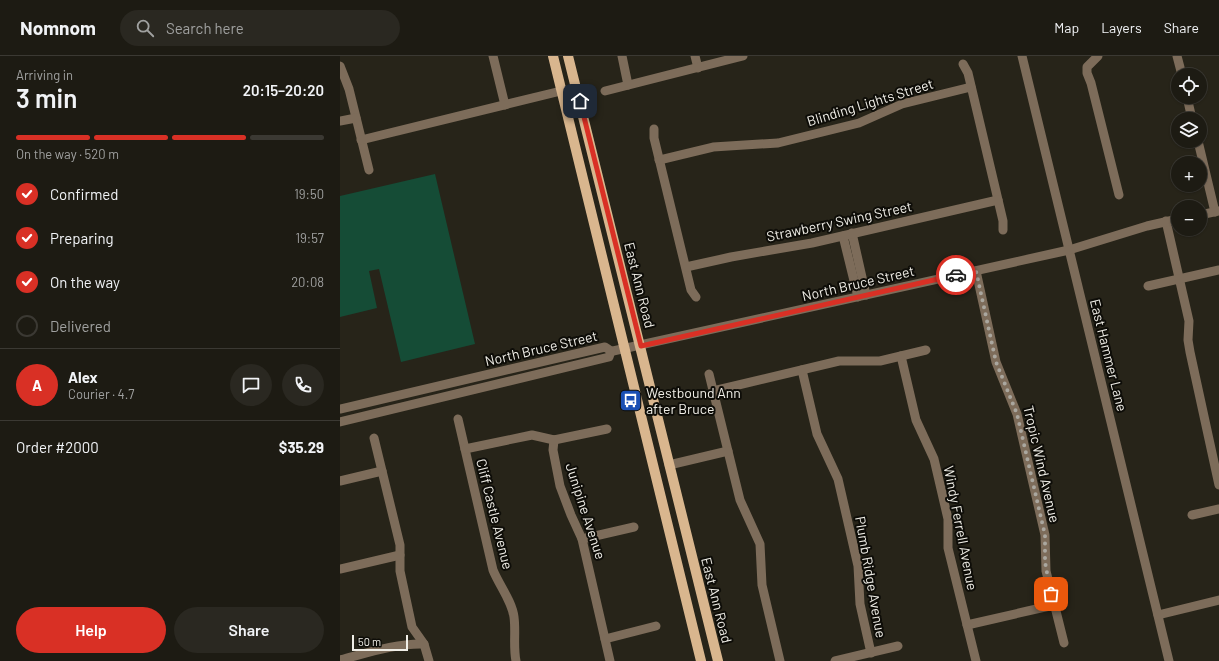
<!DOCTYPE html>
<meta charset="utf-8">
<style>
body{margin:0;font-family:Barlow,sans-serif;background:#2a2821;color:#f1f3f6;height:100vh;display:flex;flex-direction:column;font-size:15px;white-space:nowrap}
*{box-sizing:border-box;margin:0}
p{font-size:13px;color:#a0a1a0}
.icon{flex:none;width:22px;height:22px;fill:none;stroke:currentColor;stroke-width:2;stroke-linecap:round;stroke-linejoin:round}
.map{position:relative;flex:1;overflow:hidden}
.sheet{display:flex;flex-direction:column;background:#1d1b13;width:340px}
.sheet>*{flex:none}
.tools{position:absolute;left:831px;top:12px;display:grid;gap:8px}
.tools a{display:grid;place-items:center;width:36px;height:36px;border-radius:50%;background:#1d1b13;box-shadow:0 1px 3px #0004,0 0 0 1px #3b3933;font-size:20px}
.scale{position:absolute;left:12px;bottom:10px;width:56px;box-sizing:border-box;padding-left:4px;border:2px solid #f0eee7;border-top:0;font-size:11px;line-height:14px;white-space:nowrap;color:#f0eee7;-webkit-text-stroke:3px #0e0d08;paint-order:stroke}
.pin{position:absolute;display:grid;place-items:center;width:34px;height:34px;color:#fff;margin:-17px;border-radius:8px;box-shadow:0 2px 6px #0006}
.courier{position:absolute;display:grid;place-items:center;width:40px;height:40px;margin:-20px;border:3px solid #d93025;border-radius:50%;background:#fff;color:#222;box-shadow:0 1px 5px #0007}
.overview em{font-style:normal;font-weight:600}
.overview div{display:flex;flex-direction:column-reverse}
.overview{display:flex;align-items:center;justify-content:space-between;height:68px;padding:0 16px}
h1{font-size:26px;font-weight:600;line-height:30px}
.bar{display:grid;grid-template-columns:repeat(4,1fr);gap:6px 4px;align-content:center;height:48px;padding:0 16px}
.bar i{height:5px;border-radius:3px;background:#3b3933}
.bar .current{background:#d93025}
.bar p{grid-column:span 4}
.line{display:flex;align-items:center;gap:10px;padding:0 16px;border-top:1px solid #3b3933}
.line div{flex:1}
.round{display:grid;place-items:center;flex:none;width:42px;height:42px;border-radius:21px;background:#2a2821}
ol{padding:0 16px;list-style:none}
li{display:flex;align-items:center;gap:12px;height:44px}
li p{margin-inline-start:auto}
li .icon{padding:4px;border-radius:50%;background:#d93025;color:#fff;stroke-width:4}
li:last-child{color:#a0a1a0}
li i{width:22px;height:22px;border:2px solid #3b3933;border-radius:50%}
.cta{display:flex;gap:8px;margin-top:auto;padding:8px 16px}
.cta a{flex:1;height:46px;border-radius:24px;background:#d93025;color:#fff;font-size:16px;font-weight:600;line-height:46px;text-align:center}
.cta a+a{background:#2a2821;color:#f1f3f6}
header{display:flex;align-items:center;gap:24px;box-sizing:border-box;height:56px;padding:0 20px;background:#1d1b13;border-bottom:1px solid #3b3933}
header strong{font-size:19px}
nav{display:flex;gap:22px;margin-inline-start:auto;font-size:14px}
.search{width:280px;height:36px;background:#2a2821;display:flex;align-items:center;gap:10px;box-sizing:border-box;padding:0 14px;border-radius:22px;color:#a0a1a0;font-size:15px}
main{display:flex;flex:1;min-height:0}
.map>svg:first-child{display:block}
.green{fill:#154c36}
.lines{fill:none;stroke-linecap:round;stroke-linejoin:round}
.minor{stroke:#7d6c5a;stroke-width:9}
.major{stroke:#d9b68e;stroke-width:10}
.done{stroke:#aaa79f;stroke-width:4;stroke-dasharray:0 7.2}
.route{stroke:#d93025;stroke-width:5}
.labels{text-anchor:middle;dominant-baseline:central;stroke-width:4;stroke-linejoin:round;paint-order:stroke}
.street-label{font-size:14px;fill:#f0eee7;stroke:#0e0d08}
.poi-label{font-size:14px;fill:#f0eee7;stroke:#0e0d08;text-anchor:start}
</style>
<header>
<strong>Nomnom</strong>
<div class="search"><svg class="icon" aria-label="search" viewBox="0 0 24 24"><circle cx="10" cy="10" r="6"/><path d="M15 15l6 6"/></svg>Search here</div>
<nav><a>Map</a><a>Layers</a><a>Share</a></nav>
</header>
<main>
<section class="sheet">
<div class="overview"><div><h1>3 min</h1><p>Arriving in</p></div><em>20:15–20:20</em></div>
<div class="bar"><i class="current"></i><i class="current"></i><i class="current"></i><i></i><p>On the way · 520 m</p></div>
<ol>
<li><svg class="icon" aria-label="check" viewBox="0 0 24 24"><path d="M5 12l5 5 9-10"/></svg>Confirmed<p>19:50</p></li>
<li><svg class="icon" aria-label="check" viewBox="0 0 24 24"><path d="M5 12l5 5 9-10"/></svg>Preparing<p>19:57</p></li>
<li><svg class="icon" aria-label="check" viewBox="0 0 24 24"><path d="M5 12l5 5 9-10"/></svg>On the way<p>20:08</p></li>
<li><i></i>Delivered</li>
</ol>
<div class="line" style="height:72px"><b class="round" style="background:#d93025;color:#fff">A</b><div><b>Alex</b><p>Courier · 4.7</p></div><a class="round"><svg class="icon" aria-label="chat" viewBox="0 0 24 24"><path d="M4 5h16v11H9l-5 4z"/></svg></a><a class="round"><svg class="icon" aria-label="phone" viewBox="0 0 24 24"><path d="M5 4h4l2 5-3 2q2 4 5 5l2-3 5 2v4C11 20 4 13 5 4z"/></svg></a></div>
<div class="line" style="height:52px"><div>Order #2000</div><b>$35.29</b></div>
<div class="cta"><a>Help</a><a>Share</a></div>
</section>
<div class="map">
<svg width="879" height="605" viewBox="0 0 879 605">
<rect width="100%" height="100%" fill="#272419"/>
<path class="green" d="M 95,118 L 135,288 L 61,306 L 39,213 L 29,215 L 37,252 L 0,261 L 0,140 Z"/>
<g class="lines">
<g class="minor">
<path d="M 153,0 L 165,49"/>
<path d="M 282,0 L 288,29"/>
<path d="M 355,0 L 358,12"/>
<path d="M 682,0 L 829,605"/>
<path d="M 758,0 L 747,11 L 747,17 L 751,27 L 779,139"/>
<path d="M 837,0 L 842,19"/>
<path d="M 623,8 L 628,17 L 663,165 L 663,174"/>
<path d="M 0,10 L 9,33 L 29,114"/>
<path d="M 265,35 L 403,0"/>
<path d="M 847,41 L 852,63"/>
<path d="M 0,65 L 16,62"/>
<path d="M 314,73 L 314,82 L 351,234 L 356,241"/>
<path d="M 21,84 L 221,35"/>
<path d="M 858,85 L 875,156"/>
<path d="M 319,104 L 373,91 L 438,87 L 519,67 L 562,48 L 631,31"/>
<path d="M 860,159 L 879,155"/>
<path d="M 826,165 L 849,265 L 848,284 L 850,296 L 879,429"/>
<path d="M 512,177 L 526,239"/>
<path d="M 503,180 L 518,241"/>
<path d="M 346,211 L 391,201 L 472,187 L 658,144"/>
<path d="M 636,215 L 656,306 L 677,358 L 705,479 L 706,515 L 724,587"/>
<path d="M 808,230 L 879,214"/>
<path d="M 273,295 L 729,194 L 807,170 L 838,163"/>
<path d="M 561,300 L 576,364 L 594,403 L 608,463 L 608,492 L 636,605"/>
<path d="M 462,314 L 477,378 L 498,423 L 518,510 L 520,548 L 531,597"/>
<path d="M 369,318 L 400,444 L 420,488 L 422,529 L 440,605"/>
<path d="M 373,335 L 499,305 L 540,305 L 586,294"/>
<path d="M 0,353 L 265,291 L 271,295 L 269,301 L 0,366"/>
<path d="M 118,363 L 153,514 C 159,529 172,545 174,561 C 176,576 173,590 176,605"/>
<path d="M 34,382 L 60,489 L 60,515 L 72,571 L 84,588 L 89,605"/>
<path d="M 214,384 L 213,394 L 220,430 L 231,459 L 242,483 L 270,605"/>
<path d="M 125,393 L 192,379 L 214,384 L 267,373"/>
<path d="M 329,409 L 388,395"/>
<path d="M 0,425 L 42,415"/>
<path d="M 852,459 L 879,453"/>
<path d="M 242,483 L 294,471"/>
<path d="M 0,513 L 60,499"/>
<path d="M 818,559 L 879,544"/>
<path d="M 627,569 L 714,549"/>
<path d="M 265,583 L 316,570"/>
<path d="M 0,604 C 27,597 57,587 84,588"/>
<path d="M 495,605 L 558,590"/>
</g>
<g class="major">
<path d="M 213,0 L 361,605"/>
<path d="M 228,0 L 378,605"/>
</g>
</g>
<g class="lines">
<path class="done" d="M 616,219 L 636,215 L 656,306 L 677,358 L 705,479 L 705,506 L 711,538"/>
<path class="route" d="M 240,45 L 301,290 L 616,219"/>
</g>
<defs>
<symbol id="bus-square" viewBox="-11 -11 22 22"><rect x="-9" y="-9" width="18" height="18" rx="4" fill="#1a4fb4" stroke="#0e0d08"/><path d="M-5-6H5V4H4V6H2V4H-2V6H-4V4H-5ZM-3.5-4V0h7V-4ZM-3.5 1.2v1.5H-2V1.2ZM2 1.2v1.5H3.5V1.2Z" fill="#fff"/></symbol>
</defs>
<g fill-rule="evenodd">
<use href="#bus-square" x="278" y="332" width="25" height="25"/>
</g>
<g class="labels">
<g class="street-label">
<text transform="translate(530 46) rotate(-17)">Blinding Lights Street</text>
<text transform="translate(499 165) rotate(-12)">Strawberry Swing Street</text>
<text transform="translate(518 227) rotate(-13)">North Bruce Street</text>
<text transform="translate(300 229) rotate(76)">East Ann Road</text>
<text transform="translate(201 292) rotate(-13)">North Bruce Street</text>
<text transform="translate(769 299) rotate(76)">East Hammer Lane</text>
<text transform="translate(702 408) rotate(77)">Tropic Wind Avenue</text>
<text transform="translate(246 455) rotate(72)">Junipine Avenue</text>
<text transform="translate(155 458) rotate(76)">Cliff Castle Avenue</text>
<text transform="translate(621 472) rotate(79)">Windy Ferrell Avenue</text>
<text transform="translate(531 521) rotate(80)">Plumb Ridge Avenue</text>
<text transform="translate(377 544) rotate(76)">East Ann Road</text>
</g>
<g class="poi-label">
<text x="306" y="336">Westbound Ann<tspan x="306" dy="16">after Bruce</tspan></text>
</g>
</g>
</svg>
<div class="tools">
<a><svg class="icon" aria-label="locate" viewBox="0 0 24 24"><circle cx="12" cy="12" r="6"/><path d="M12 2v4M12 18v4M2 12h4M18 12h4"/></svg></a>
<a><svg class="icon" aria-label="layers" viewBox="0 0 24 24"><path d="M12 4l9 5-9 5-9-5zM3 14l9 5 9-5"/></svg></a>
<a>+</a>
<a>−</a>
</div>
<div class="scale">50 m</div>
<div class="pin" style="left:711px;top:538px;background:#ea580c"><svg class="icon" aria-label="bag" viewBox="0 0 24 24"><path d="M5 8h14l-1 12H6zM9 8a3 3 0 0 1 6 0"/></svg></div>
<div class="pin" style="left:240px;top:45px;background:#1f2937"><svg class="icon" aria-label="home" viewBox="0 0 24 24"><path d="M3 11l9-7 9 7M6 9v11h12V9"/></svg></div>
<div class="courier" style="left:616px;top:219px"><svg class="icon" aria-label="car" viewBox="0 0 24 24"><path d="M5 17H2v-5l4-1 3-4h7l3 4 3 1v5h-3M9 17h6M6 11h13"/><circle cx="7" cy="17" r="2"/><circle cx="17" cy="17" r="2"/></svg></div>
</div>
</main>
